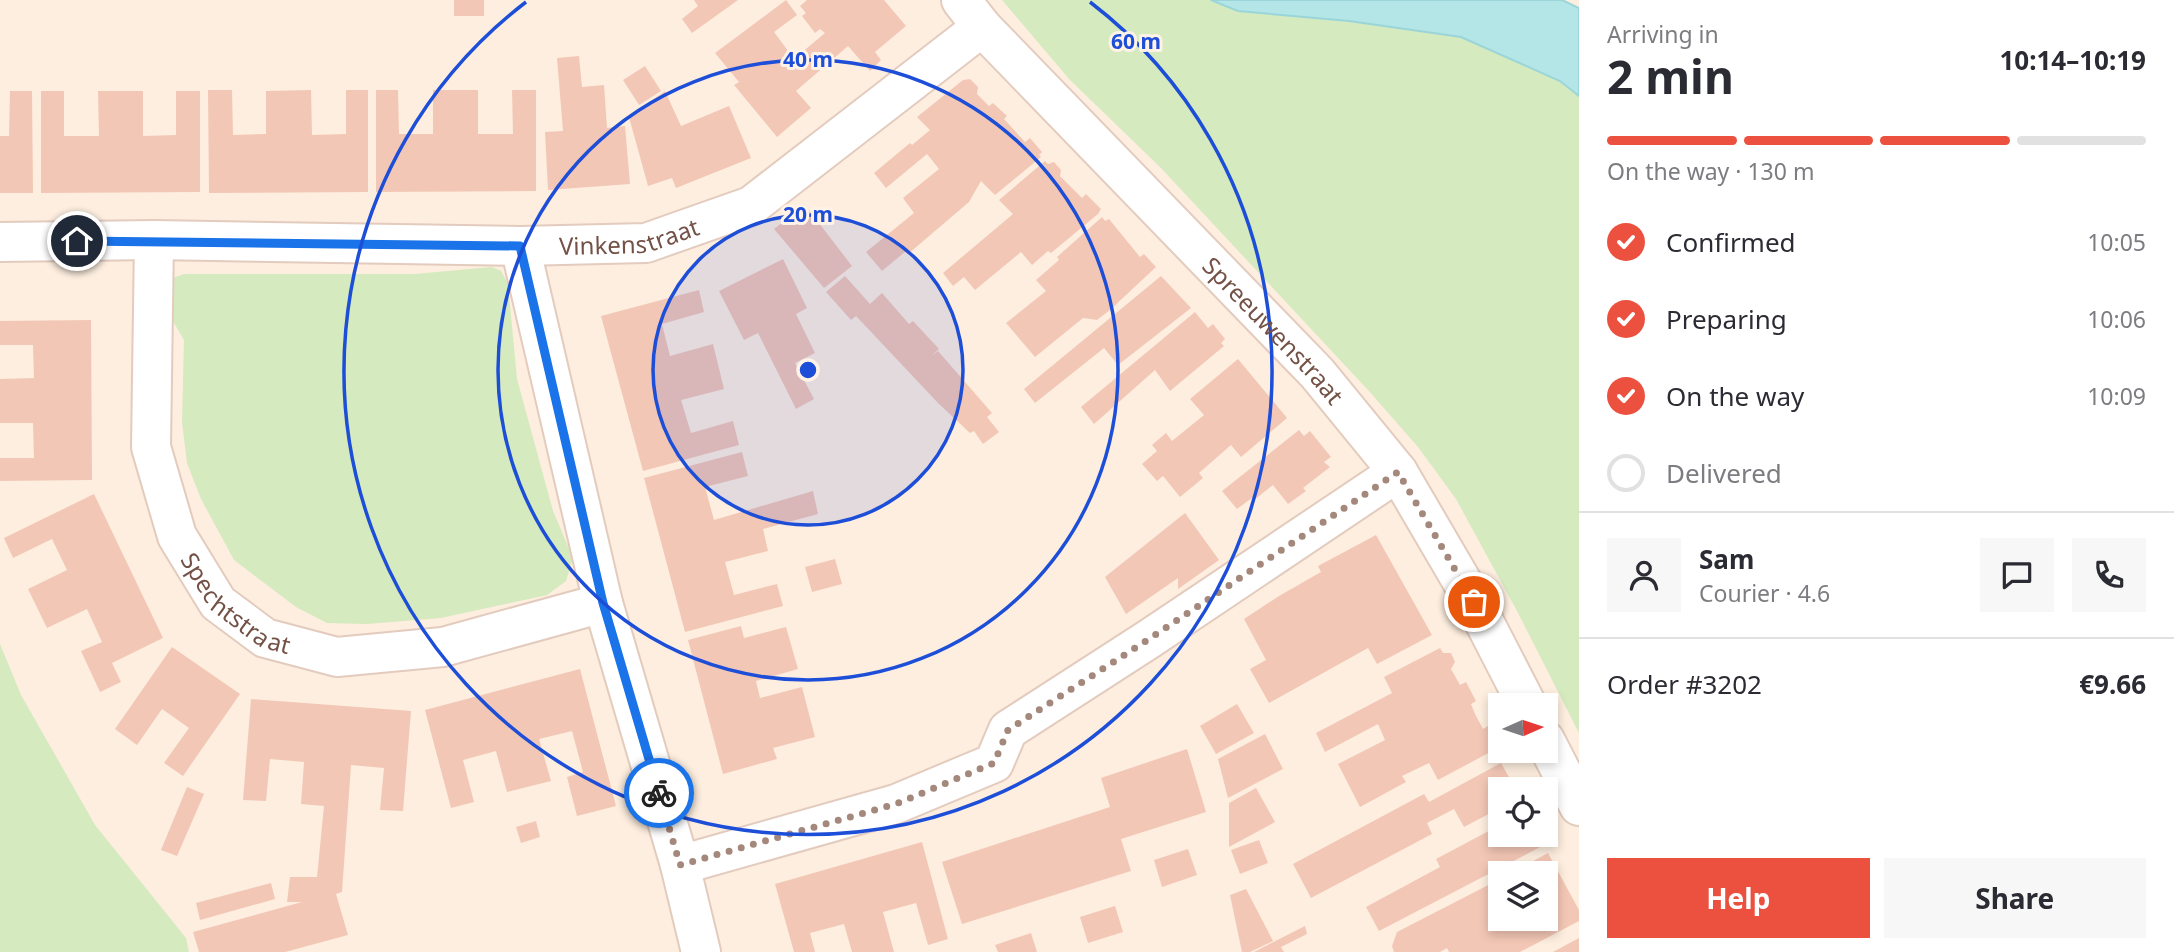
<!DOCTYPE html>
<meta charset="utf-8">
<style>
body{margin:0;font-family:"Noto Sans",sans-serif;background:#f7f7f7;color:#2b2b33;height:100vh;display:flex;flex-direction:column;font-size:26px;white-space:nowrap}
*{box-sizing:border-box;margin:0}
p{font-size:23px;color:#7c7c81}
.icon{flex:none;width:38px;height:38px;fill:none;stroke:currentColor;stroke-width:2;stroke-linecap:round;stroke-linejoin:round}
.map{position:relative;flex:1;overflow:hidden}
.side{display:flex;flex-direction:column;background:#fff;width:595px}
.side>*{flex:none}
.needle{width:46px;rotate:87deg}
.fabs{position:absolute;left:1488px;top:693px;display:grid;gap:14px}
.fabs a{display:grid;place-items:center;width:70px;height:70px;border-radius:0px;background:#fff;box-shadow:0 4px 10px #0003;font-size:35px}
.pin{position:absolute;display:grid;place-items:center;width:60px;height:60px;color:#fff;margin:-30px;border:4px solid #fff;border-radius:50%;box-shadow:0 2px 7px #0007}
.courier{position:absolute;display:grid;place-items:center;width:70px;height:70px;margin:-35px;border:5px solid #1a73e8;border-radius:50%;background:#fff;color:#222;box-shadow:0 2px 9px #0007}
.headline em{font-style:normal;font-weight:700}
.headline div{display:flex;flex-direction:column-reverse}
.headline{display:flex;align-items:center;justify-content:space-between;height:119px;padding:0 28px}
h1{font-size:46px;font-weight:700;line-height:52px}
.bar{display:grid;grid-template-columns:repeat(4,1fr);gap:10px 7px;align-content:center;height:84px;padding:0 28px}
.bar i{height:9px;border-radius:5px;background:#e1e1e2}
.bar .current{background:#ec513f}
.bar p{grid-column:span 4}
.line{display:flex;align-items:center;gap:18px;padding:0 28px;border-top:2px solid #e1e1e2}
.line div{flex:1}
.round{display:grid;place-items:center;flex:none;width:74px;height:74px;border-radius:0px;background:#f7f7f7}
ol{padding:0 28px;list-style:none}
li{display:flex;align-items:center;gap:21px;height:77px}
li p{margin-inline-start:auto}
li .icon{padding:7px;border-radius:50%;background:#ec513f;color:#fff;stroke-width:4}
li:last-child{color:#7c7c81}
li i{width:38px;height:38px;border:4px solid #e1e1e2;border-radius:50%}
.action{display:flex;gap:14px;margin-top:auto;padding:14px 28px}
.action a{flex:1;height:80px;border-radius:0px;background:#ec513f;color:#fff;font-size:28px;font-weight:700;line-height:80px;text-align:center}
.action a+a{background:#f7f7f7;color:#2b2b33}
main{display:flex;flex:1;min-height:0}
.map>svg:first-child{display:block}
.green{fill:#d5eabe}
.water{fill:#b4e5e7;stroke:#9ad6d9;stroke-width:2}
.building{fill:#f3c7b6}
.lines{fill:none;stroke-linecap:round;stroke-linejoin:round}
.minor-casing{stroke:#e3cbbe;stroke-width:42}
.minor{stroke:#fff;stroke-width:38}
.done{stroke:#a4887c;stroke-width:7;stroke-dasharray:0 12.6}
.route{stroke:#1a73e8;stroke-width:9}
.ring{fill:none;stroke:#1d4ed8;stroke-width:3.5}
.labels{text-anchor:middle;dominant-baseline:central;stroke-width:6;stroke-linejoin:round;paint-order:stroke}
.street-label{font-size:24px;fill:#745146;stroke:#fff2e6}
.centre{fill:#1d4ed8;stroke:#fff2e6;stroke-width:3.5}
.ring-label{font-size:21px;text-anchor:middle;font-weight:bold;fill:#1d4ed8;stroke:#fff2e6;stroke-width:6;stroke-linejoin:round;paint-order:stroke}
</style>
<main>
<div class="map">
<svg width="1579" height="952" viewBox="0 0 1579 952">
<rect width="100%" height="100%" fill="#fdeedf"/>
<g class="green">
<path d="M 1002,0 L 1211,0 L 1238,11 L 1349,21 L 1461,37 L 1560,81 L 1579,96 L 1579,733 L 1517,611 L 1456,499 L 1418,447 L 1368,390 L 1160,167 L 1070,80 Z"/>
<path d="M 492,267 L 501,271 L 508,284 L 517,379 L 553,511 L 573,558 L 566,581 L 547,595 L 441,618 L 367,624 L 327,623 L 296,607 L 234,560 L 201,499 L 187,463 L 182,422 L 184,340 L 167,311 L 173,278 L 184,274 L 415,274 Z"/>
<path d="M 0,644 L 21,695 L 95,825 L 186,938 L 189,952 L 0,952 Z"/>
</g>
<path class="water" d="M 1211,0 L 1562,0 L 1579,8 L 1579,96 L 1560,81 L 1461,37 L 1349,21 L 1238,11 Z"/>
<g class="building">
<rect x="454" y="0" width="30" height="16"/>
<path d="M 694,0 L 738,0 L 692,33 L 682,19 L 698,6 Z"/>
<path d="M 786,0 L 797,15 L 774,32 L 794,59 L 825,33 L 820,29 L 815,33 L 802,16 L 806,13 L 800,6 L 807,0 L 884,0 L 906,26 L 875,52 L 881,60 L 870,71 L 848,46 L 796,91 L 811,108 L 777,137 L 734,85 L 739,82 L 715,53 Z"/>
<path d="M 579,56 L 582,87 L 604,85 L 607,128 L 625,126 L 630,184 L 548,190 L 545,132 L 563,131 L 557,58 Z"/>
<path d="M 645,66 L 661,91 L 639,105 L 623,80 Z"/>
<path d="M 970,79 L 978,87 L 977,94 L 989,106 L 993,103 L 1007,116 L 1004,119 L 1025,142 L 1030,138 L 1042,152 L 1039,155 L 1041,157 L 995,195 L 981,181 L 969,202 L 908,254 L 906,251 L 882,271 L 866,252 L 914,213 L 903,198 L 939,169 L 927,154 L 886,188 L 874,173 L 910,143 L 912,145 L 930,130 L 917,117 L 963,80 Z"/>
<path d="M 208,90 L 232,90 L 233,135 L 266,134 L 266,91 L 311,90 L 312,135 L 346,134 L 346,90 L 368,90 L 368,192 L 209,193 Z"/>
<path d="M 376,90 L 398,90 L 399,134 L 433,134 L 433,90 L 478,90 L 478,134 L 513,134 L 512,90 L 536,90 L 536,191 L 376,192 Z"/>
<path d="M 10,91 L 32,91 L 33,193 L 0,193 L 0,136 L 9,136 Z"/>
<path d="M 41,91 L 64,91 L 64,136 L 99,136 L 98,91 L 143,91 L 143,136 L 176,135 L 176,91 L 200,91 L 200,192 L 41,193 Z"/>
<path d="M 665,91 L 681,126 L 729,106 L 751,158 L 676,188 L 672,178 L 648,186 L 629,117 Z"/>
<path d="M 1045,161 L 1048,164 L 1054,162 L 1061,170 L 1060,176 L 1082,198 L 1086,194 L 1101,209 L 1098,214 L 1051,253 L 1048,251 L 1032,265 L 1021,252 L 975,290 L 964,277 L 953,286 L 943,273 L 1013,214 L 999,200 Z"/>
<path d="M 805,205 L 852,266 L 824,288 L 774,229 Z"/>
<path d="M 1102,217 L 1105,221 L 1109,219 L 1140,257 L 1144,254 L 1156,267 L 1110,310 L 1097,320 L 1083,318 L 1035,357 L 1006,323 L 1046,291 L 1036,280 L 1059,260 L 1057,257 Z"/>
<path d="M 783,259 L 807,308 L 796,314 L 815,353 L 795,363 L 814,399 L 796,409 L 758,333 L 744,340 L 719,291 Z"/>
<path d="M 845,276 L 870,304 L 882,293 L 909,324 L 913,321 L 939,349 L 931,356 L 938,351 L 992,413 L 987,417 L 999,432 L 983,444 L 974,431 L 970,433 L 939,404 L 856,316 L 851,320 L 826,292 Z"/>
<path d="M 1161,276 L 1191,308 L 1118,365 L 1104,348 L 1035,403 L 1024,389 Z"/>
<path d="M 699,290 L 704,312 L 662,324 L 670,356 L 713,344 L 724,389 L 681,400 L 691,433 L 733,421 L 739,445 L 643,471 L 601,316 Z"/>
<path d="M 1195,312 L 1208,328 L 1213,324 L 1225,339 L 1221,343 L 1224,346 L 1170,391 L 1155,370 L 1094,424 L 1081,407 Z"/>
<path d="M 91,320 L 92,480 L 0,481 L 0,458 L 34,458 L 33,423 L 0,423 L 0,379 L 34,378 L 33,345 L 0,345 L 0,321 Z"/>
<path d="M 1238,359 L 1287,418 L 1241,457 L 1231,445 L 1199,473 L 1203,478 L 1180,497 L 1163,476 L 1157,481 L 1142,464 L 1157,451 L 1152,445 L 1166,433 L 1172,441 L 1204,415 L 1190,399 Z"/>
<path d="M 1299,430 L 1304,436 L 1310,431 L 1331,457 L 1324,462 L 1330,467 L 1303,488 L 1306,491 L 1288,504 L 1273,485 L 1254,500 L 1252,498 L 1237,509 L 1222,491 Z"/>
<path d="M 742,452 L 748,476 L 705,487 L 714,520 L 813,491 L 818,514 L 763,529 L 768,551 L 725,562 L 734,595 L 777,584 L 783,606 L 685,632 L 644,478 Z"/>
<path d="M 94,494 L 163,638 L 112,663 L 121,682 L 100,692 L 81,651 L 102,642 L 87,609 L 47,628 L 28,589 L 67,570 L 52,539 L 13,558 L 4,538 Z"/>
<path d="M 1185,513 L 1219,560 L 1178,589 L 1178,578 L 1126,614 L 1105,577 Z"/>
<path d="M 1376,535 L 1432,635 L 1377,664 L 1368,648 L 1269,703 L 1250,669 L 1266,660 L 1244,619 L 1279,596 L 1321,572 L 1318,566 Z"/>
<path d="M 835,559 L 842,584 L 812,592 L 805,567 Z"/>
<path d="M 741,626 L 744,638 L 786,627 L 798,669 L 756,681 L 760,698 L 802,687 L 815,737 L 773,748 L 777,759 L 723,774 L 688,640 Z"/>
<path d="M 172,647 L 240,694 L 183,776 L 164,763 L 189,728 L 162,709 L 137,745 L 115,729 Z"/>
<path d="M 1440,648 L 1443,653 L 1451,653 L 1455,662 L 1451,669 L 1460,685 L 1466,682 L 1476,701 L 1471,704 L 1475,714 L 1483,729 L 1488,726 L 1497,743 L 1492,745 L 1494,750 L 1438,780 L 1429,763 L 1402,776 L 1406,782 L 1360,807 L 1338,764 L 1385,740 L 1378,724 L 1325,752 L 1316,733 L 1392,693 L 1384,677 Z"/>
<path d="M 580,669 L 616,806 L 577,816 L 567,777 L 583,772 L 572,731 L 539,739 L 551,781 L 507,792 L 496,751 L 463,760 L 474,802 L 451,808 L 425,710 Z"/>
<path d="M 251,699 L 411,711 L 403,811 L 380,810 L 384,768 L 351,765 L 342,892 L 336,894 L 348,935 L 285,952 L 199,952 L 193,932 L 302,902 L 287,902 L 290,877 L 317,877 L 324,806 L 301,804 L 304,762 L 270,759 L 266,801 L 243,800 Z"/>
<path d="M 1237,704 L 1254,733 L 1216,754 L 1200,726 Z"/>
<path d="M 1265,734 L 1283,769 L 1228,798 L 1218,759 Z"/>
<path d="M 1187,749 L 1206,812 L 1121,839 L 1131,871 L 962,924 L 942,862 L 1110,807 L 1101,778 Z"/>
<path d="M 1501,763 L 1510,779 L 1514,778 L 1520,789 L 1500,789 L 1500,808 L 1464,827 L 1454,809 L 1427,823 L 1432,834 L 1311,898 L 1293,864 L 1424,794 L 1429,802 Z"/>
<path d="M 187,787 L 204,794 L 177,856 L 161,850 Z"/>
<path d="M 1256,788 L 1275,822 L 1229,847 L 1229,803 Z"/>
<path d="M 536,821 L 540,837 L 521,843 L 516,827 Z"/>
<path d="M 1500,825 L 1500,835 L 1539,835 L 1544,845 L 1379,931 L 1366,907 L 1440,867 L 1436,859 Z"/>
<path d="M 1259,840 L 1268,863 L 1240,874 L 1231,850 Z"/>
<path d="M 922,842 L 948,939 L 928,945 L 916,903 L 883,912 L 894,952 L 852,952 L 844,924 L 810,933 L 815,952 L 794,952 L 775,884 Z"/>
<path d="M 1188,849 L 1197,875 L 1162,887 L 1154,860 Z"/>
<path d="M 1548,853 L 1579,910 L 1579,921 L 1520,952 L 1449,952 L 1447,948 L 1440,952 L 1394,952 L 1392,946 L 1397,932 L 1500,879 L 1500,919 L 1545,919 L 1545,873 L 1511,873 Z"/>
<path d="M 271,883 L 275,899 L 200,920 L 196,903 Z"/>
<path d="M 1246,889 L 1273,941 L 1250,952 L 1242,952 L 1230,895 Z"/>
<path d="M 1115,906 L 1123,932 L 1088,943 L 1080,917 Z"/>
<path d="M 1305,926 L 1307,934 L 1281,947 L 1284,952 L 1254,952 Z"/>
<path d="M 1031,933 L 1037,952 L 998,952 L 995,945 Z"/>
<path d="M 1579,938 L 1579,952 L 1553,952 Z"/>
</g>
<g class="lines">
<defs>
<g id="minor">
<path id="s1" d="M 961,0 L 982,27 L 1317,373 L 1398,472 L 1474,602 L 1527,705"/>
<path id="s2" d="M 154,240 L 151,447 L 177,536 L 218,603 L 265,638 L 337,657 L 443,647 L 603,603"/>
<path id="s3" d="M 0,242 L 154,240 L 520,246 L 646,243 L 751,206 L 982,27"/>
<path d="M 520,246 L 603,603 L 680,865 L 701,952"/>
<path d="M 1545,740 L 1579,806"/>
<path d="M 680,865 L 896,804 L 994,763 L 1008,730 L 1149,639 L 1398,472"/>
</g>
</defs>
<use href="#minor" class="minor-casing"/>
<use href="#minor" class="minor"/>
</g>
<g class="lines">
<path class="done" d="M 659,793 L 680,865 L 896,804 L 994,763 L 1008,730 L 1149,639 L 1398,472 L 1474,602"/>
<path class="route" d="M 77,241 L 520,246 L 603,603 L 659,793"/>
</g>
<circle cx="808" cy="370" r="155" fill="#1d4ed8" fill-opacity=".12"/>
<g class="ring">
<circle cx="808" cy="370" r="155"/>
<circle cx="808" cy="370" r="310"/>
<path d="M1090 2A464 464 0 1 1 526 2"/>
</g>
<g class="labels">
<g class="street-label">
<text stroke="none"><textPath href="#s3" startOffset="630">Vinkenstraat</textPath></text>
<text stroke="none"><textPath href="#s1" startOffset="455">Spreeuwenstraat</textPath></text>
<text stroke="none"><textPath href="#s2" startOffset="392">Spechtstraat</textPath></text>
</g>
</g>
<circle cx="808" cy="370" r="10" class="centre"/>
<g class="ring-label">
<text x="1136" y="49">60 m</text>
<text x="808" y="67">40 m</text>
<text x="808" y="222">20 m</text>
</g>
</svg>
<div class="fabs">
<a><svg class="needle" viewBox="-14 -14 28 28"><path d="M0-13l5 13h-10z" fill="#e53935"/><path d="M0 13l5-13h-10z" fill="#7c7c81"/></svg></a>
<a><svg class="icon" aria-label="locate" viewBox="0 0 24 24"><circle cx="12" cy="12" r="6"/><path d="M12 2v4M12 18v4M2 12h4M18 12h4"/></svg></a>
<a><svg class="icon" aria-label="layers" viewBox="0 0 24 24"><path d="M12 4l9 5-9 5-9-5zM3 14l9 5 9-5"/></svg></a>
</div>
<div class="pin" style="left:1474px;top:602px;background:#ea580c"><svg class="icon" aria-label="bag" viewBox="0 0 24 24"><path d="M5 8h14l-1 12H6zM9 8a3 3 0 0 1 6 0"/></svg></div>
<div class="pin" style="left:77px;top:241px;background:#1f2937"><svg class="icon" aria-label="home" viewBox="0 0 24 24"><path d="M3 11l9-7 9 7M6 9v11h12V9"/></svg></div>
<div class="courier" style="left:659px;top:793px"><svg class="icon" aria-label="bike" viewBox="0 0 24 24"><circle cx="6" cy="16" r="4"/><circle cx="18" cy="16" r="4"/><path d="M6 16l4-8h5l3 8M10 8l3 8H6M13 5h3"/></svg></div>
</div>
<section class="side">
<div class="headline"><div><h1>2 min</h1><p>Arriving in</p></div><em>10:14–10:19</em></div>
<div class="bar"><i class="current"></i><i class="current"></i><i class="current"></i><i></i><p>On the way · 130 m</p></div>
<ol>
<li><svg class="icon" aria-label="check" viewBox="0 0 24 24"><path d="M5 12l5 5 9-10"/></svg>Confirmed<p>10:05</p></li>
<li><svg class="icon" aria-label="check" viewBox="0 0 24 24"><path d="M5 12l5 5 9-10"/></svg>Preparing<p>10:06</p></li>
<li><svg class="icon" aria-label="check" viewBox="0 0 24 24"><path d="M5 12l5 5 9-10"/></svg>On the way<p>10:09</p></li>
<li><i></i>Delivered</li>
</ol>
<div class="line" style="height:126px"><a class="round"><svg class="icon" aria-label="person" viewBox="0 0 24 24"><circle cx="12" cy="8" r="4"/><path d="M4 21q1-7 8-7t8 7"/></svg></a><div><b>Sam</b><p>Courier · 4.6</p></div><a class="round"><svg class="icon" aria-label="chat" viewBox="0 0 24 24"><path d="M4 5h16v11H9l-5 4z"/></svg></a><a class="round"><svg class="icon" aria-label="phone" viewBox="0 0 24 24"><path d="M5 4h4l2 5-3 2q2 4 5 5l2-3 5 2v4C11 20 4 13 5 4z"/></svg></a></div>
<div class="line" style="height:91px"><div>Order #3202</div><b>€9.66</b></div>
<div class="action"><a>Help</a><a>Share</a></div>
</section>
</main>
